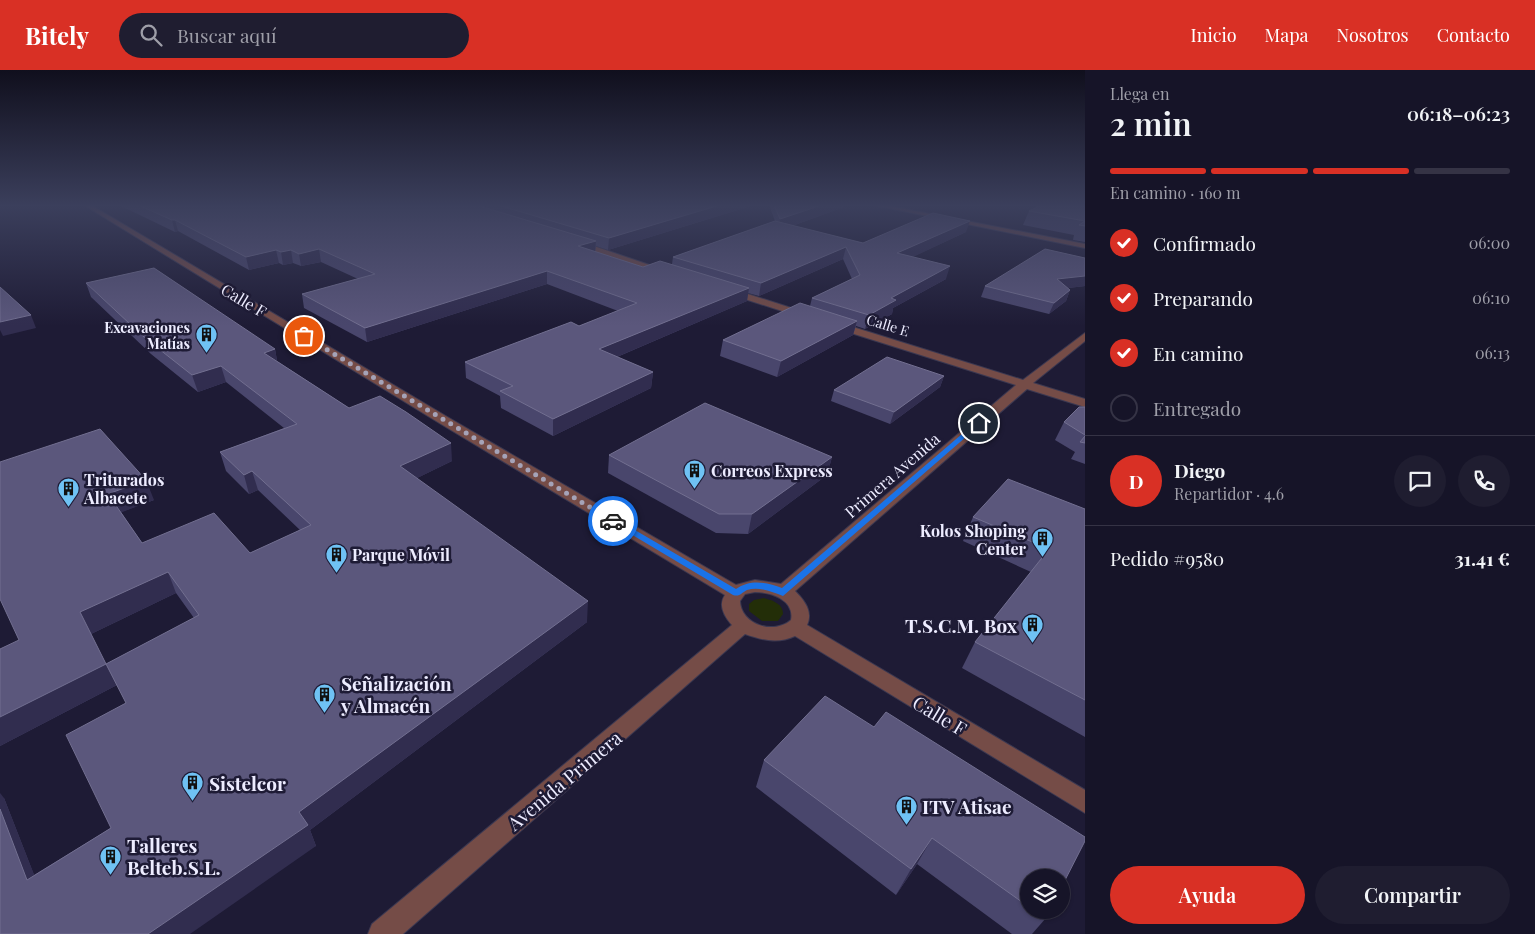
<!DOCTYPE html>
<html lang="es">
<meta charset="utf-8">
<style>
body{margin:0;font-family:"Playfair Display",serif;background:#1f1d30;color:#f1f3f6;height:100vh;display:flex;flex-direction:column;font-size:19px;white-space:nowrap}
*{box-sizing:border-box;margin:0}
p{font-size:16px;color:#9e9ea8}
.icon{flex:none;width:28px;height:28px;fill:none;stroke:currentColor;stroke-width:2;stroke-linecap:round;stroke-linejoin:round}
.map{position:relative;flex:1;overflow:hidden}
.sheet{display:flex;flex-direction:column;background:#161428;width:450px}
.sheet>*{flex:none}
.controls{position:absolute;left:1020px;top:799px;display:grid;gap:10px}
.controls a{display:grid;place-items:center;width:50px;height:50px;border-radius:50%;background:#161428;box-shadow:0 1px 4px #0004,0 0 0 1px #353345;font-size:25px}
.pin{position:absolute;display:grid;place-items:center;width:42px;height:42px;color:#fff;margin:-21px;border:2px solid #fff;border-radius:50%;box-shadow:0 1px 5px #0007}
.courier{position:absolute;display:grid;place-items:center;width:50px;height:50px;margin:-25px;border:4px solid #1a73e8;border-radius:50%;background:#fff;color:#222;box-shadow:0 1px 6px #0007}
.overview em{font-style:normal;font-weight:600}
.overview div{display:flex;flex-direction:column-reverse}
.overview{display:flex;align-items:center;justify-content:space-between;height:85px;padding:0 25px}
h1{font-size:32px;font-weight:600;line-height:38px}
.bar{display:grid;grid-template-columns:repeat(4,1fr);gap:8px 5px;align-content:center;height:60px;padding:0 25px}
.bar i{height:6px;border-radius:4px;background:#353345}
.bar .selected{background:#d93025}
.bar p{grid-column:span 4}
.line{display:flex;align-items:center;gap:12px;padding:0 25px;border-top:1px solid #353345}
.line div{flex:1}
.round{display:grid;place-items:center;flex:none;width:52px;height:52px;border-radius:26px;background:#1f1d30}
ol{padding:0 25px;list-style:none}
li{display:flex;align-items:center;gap:15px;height:55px}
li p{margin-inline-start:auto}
li .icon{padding:5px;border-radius:50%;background:#d93025;color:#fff;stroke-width:4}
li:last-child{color:#9e9ea8}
li i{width:28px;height:28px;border:2px solid #353345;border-radius:50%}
.cta{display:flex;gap:10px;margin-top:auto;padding:10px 25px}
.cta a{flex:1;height:58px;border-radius:30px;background:#d93025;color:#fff;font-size:20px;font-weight:600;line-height:58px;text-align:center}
.cta a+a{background:#1f1d30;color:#f1f3f6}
header{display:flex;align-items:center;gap:30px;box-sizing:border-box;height:70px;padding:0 25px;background:#d93025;color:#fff}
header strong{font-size:24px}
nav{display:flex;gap:28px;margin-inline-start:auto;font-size:18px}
.search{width:350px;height:45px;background:#1f1d30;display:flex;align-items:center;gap:12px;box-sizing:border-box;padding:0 18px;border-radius:28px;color:#9e9ea8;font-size:19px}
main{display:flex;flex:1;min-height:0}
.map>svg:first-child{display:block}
.green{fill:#232e08}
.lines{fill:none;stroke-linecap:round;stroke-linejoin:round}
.street-casing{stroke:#3b3851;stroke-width:2}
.street{fill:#754c47;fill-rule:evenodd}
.wall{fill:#49466c;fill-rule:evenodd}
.shaded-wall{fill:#312d4f}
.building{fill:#5b577c;stroke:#726f90;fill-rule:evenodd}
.route{fill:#1a73e8}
.done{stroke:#a5a3b8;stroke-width:5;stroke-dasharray:0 9}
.labels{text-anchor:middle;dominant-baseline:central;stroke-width:5;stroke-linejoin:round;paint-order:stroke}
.far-street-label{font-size:14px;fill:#edecff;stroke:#1e1b35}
.far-poi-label{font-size:14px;font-weight:bold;fill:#edecff;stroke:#1e1b35;text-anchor:end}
.street-label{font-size:16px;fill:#edecff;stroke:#1e1b35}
.poi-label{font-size:16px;font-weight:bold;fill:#edecff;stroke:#1e1b35;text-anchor:start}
.near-poi-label{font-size:19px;font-weight:bold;fill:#edecff;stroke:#1e1b35;text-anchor:start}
.near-street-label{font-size:19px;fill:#edecff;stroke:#1e1b35}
</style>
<header>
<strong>Bitely</strong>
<div class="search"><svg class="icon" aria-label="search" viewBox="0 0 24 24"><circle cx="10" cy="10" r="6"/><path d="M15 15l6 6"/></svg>Buscar aquí</div>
<nav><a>Inicio</a><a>Mapa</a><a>Nosotros</a><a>Contacto</a></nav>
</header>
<main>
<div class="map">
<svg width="1085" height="864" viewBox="0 0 1085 864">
<rect width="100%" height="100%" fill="#1e1b35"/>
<path class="green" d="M 764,528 C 774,531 783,534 783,544 L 778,551 L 762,551 L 749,541 L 749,534 L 754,530 Z"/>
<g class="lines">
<defs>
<g id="street">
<path d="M 84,135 L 91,135 L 449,348 L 736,515 L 755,510 L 781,514 L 1016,315 L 832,257 L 832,253 L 840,253 L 1023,310 L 1085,263 L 1085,271 L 1033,313 L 1085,329 L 1085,337 L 1027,319 L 795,521 C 805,531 813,542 807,555 L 1085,720 L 1085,743 L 795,566 C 778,574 762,570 745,564 L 403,864 L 368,864 L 372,854 L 732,555 C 724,546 718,535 725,525 L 441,354 ZM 755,522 C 771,522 795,530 791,550 C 774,565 741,555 740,531 L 745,524 Z"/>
<path d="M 873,135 L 885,135 L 1085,174 L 1085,178 Z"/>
<path d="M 573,171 L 579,171 L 670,202 L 663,204 L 573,175 Z"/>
<path d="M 729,218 L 810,244 L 812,246 L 804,248 L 726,223 L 724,221 Z"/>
</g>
</defs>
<use href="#street" class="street-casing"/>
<use href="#street" class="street"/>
</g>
<g class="wall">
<path d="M 119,135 L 754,135 L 608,180 L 596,176 L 595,182 L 643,197 L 672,194 L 673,187 L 775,151 L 769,135 L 845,135 L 844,137 L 792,156 L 863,173 L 966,162 L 912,187 L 946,209 L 893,238 L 892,244 L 865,259 L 856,256 L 853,265 L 777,307 L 720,286 L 723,270 L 810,236 L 812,228 L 852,209 L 843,189 L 759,226 L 748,223 L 747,231 L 617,287 L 653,302 L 651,318 L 553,366 L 501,338 L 500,326 L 466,308 L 465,292 L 579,256 L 618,241 L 547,214 L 367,272 L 304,238 L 302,224 L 358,209 L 321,192 L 301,196 L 293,193 L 283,195 L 279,193 L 249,200 L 178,161 L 175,162 Z"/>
<path d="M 1085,135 L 1085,172 L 1073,170 L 1074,165 L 1023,155 L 1029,141 Z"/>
<path d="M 86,213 L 275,279 L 277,291 L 349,338 L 452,391 L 417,408 L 587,552 L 310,760 L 316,776 L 0,864 L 4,728 L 34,805 L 111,758 L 126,633 L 117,615 L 0,676 L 19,570 L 0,392 L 154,430 L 121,442 L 142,473 L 250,483 L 300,460 L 258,420 L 249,424 L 226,401 L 220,382 L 284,358 L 226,312 L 198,322 L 151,284 L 91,227 ZM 176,523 L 194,548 L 106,594 L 91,564 Z"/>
<path d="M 985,216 L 1085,216 L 1068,218 L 1070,220 L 1066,231 L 1049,244 L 981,227 Z"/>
<path d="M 944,306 L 940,317 L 890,354 L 831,331 L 834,320 Z"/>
<path d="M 1085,337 L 1085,394 L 1071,389 L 1075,382 L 1055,370 L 1064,352 Z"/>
<path d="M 609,385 L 832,387 L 827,405 L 748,464 L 716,463 L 608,403 Z"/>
<path d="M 1085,439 L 1085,667 L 962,598 L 975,572 L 1031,502 L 963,471 L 973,447 Z"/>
<path d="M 764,690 L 1029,808 L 1029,840 L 1050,840 L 1046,848 L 1032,864 L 1012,864 L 917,794 L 896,825 L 756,717 Z"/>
</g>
<g class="shaded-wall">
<path d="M 720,135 L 754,135 L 608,180 L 609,168 Z"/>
<path d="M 822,135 L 845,135 L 844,137 L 778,161 L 780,149 Z"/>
<path d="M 172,150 L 175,150 L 178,161 L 175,162 Z"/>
<path d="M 970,151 L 966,162 L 894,196 L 897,183 Z"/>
<path d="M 596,171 L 595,183 L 578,176 Z"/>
<path d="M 846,177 L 843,189 L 759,226 L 761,213 Z"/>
<path d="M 319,179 L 321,192 L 301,196 L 299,184 Z"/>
<path d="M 276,180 L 279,193 L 249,200 L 246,187 Z"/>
<path d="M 291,180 L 293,193 L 283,195 L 281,182 Z"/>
<path d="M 950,196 L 946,209 L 893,238 L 892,244 L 865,259 L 869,245 L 891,228 Z"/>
<path d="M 547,201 L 547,214 L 367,272 L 365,258 Z"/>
<path d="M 1085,206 L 1085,216 L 1052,220 L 1057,209 Z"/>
<path d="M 749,218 L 747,231 L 598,295 L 599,279 Z"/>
<path d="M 1070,220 L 1066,231 L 1049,244 L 1054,233 Z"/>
<path d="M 31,245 L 36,258 L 3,266 L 0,260 L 0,252 Z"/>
<path d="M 857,251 L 853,265 L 777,307 L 781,291 Z"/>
<path d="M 275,279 L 278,296 L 264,283 Z"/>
<path d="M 221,296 L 226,312 L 198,322 L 192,305 Z"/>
<path d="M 653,302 L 651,318 L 553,366 L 553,349 Z"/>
<path d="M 944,306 L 940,317 L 890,354 L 894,342 Z"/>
<path d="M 451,373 L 452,391 L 403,415 L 400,396 Z"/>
<path d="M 832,387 L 827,405 L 748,464 L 752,444 Z"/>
<path d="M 252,401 L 258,420 L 249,424 L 244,405 Z"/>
<path d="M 146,410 L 154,430 L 117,444 L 108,424 Z"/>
<path d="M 168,502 L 176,523 L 91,564 L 117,615 L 0,676 L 0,647 L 80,542 Z"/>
<path d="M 588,531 L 587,552 L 310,760 L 316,776 L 190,864 L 148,864 L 299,742 Z"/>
<path d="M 0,723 L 4,728 L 44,830 L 27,810 L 0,739 Z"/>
<path d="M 932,768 L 917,794 L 896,825 L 911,799 Z"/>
</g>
<g class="building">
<path d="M 138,135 L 476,135 L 596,171 L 578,176 L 643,197 L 660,191 L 749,218 L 599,279 L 653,302 L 553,349 L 500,321 L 513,316 L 465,292 L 571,252 L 579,256 L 637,233 L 547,201 L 365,258 L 302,224 L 375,204 L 319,179 L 299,184 L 291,180 L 281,182 L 276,180 L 246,187 L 175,150 L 172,150 Z"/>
<path d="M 498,135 L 720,135 L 609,168 Z"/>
<path d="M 774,135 L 822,135 L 780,149 Z"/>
<path d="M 1041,135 L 1085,135 L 1085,156 L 1079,155 L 1085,151 L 1029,141 Z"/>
<path d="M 933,143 L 970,151 L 897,183 L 950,196 L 891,228 L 896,230 L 869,245 L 812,228 L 860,205 L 846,177 L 761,213 L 673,187 L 775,151 L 863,173 Z"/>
<path d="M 1045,179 L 1085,188 L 1085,206 L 1057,209 L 1070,220 L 1054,233 L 985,216 Z"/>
<path d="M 154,198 L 275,279 L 264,283 L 349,338 L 380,326 L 406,342 L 451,373 L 400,396 L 588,531 L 299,742 L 308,755 L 148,864 L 0,864 L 0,739 L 27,810 L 111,758 L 66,665 L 126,633 L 106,594 L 0,647 L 0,579 L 19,570 L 0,529 L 0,392 L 100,359 L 146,410 L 108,424 L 142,473 L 214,443 L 250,483 L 311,455 L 252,401 L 244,405 L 220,382 L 297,354 L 221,296 L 192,305 L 145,268 L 86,213 ZM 168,502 L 199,545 L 106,594 L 80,542 Z"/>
<path d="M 0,217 L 31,245 L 0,252 Z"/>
<path d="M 800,233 L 857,251 L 781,291 L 723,270 Z"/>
<path d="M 887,287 L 944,306 L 894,342 L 834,320 Z"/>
<path d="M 705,333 L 832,387 L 752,444 L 719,444 L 609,385 Z"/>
<path d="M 1079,337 L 1085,337 L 1085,365 L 1064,352 Z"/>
<path d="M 1085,366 L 1085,373 L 1080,372 Z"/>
<path d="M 1008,409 L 1085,439 L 1085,630 L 975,572 L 1049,479 L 973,447 Z"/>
<path d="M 825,626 L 874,657 L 886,642 L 1085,767 L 1085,771 L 1061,818 L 1061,808 L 1029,808 L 1029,837 L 932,768 L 911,799 L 764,690 Z"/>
<path d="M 1034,840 L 1050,840 L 1046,848 Z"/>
</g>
<linearGradient id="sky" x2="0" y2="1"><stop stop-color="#100f1d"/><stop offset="0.53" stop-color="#3b3f5c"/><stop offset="1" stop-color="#3b3f5c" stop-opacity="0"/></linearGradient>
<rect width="1085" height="256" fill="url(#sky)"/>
<path class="route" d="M 976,352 L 982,353 L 783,526 C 772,522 759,516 747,520 C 741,523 740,527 733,525 L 609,451 L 616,449 L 736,519 C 750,509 767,512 782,518 Z"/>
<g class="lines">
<path class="done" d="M 304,266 L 613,451"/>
</g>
<defs>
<symbol id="building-pin" viewBox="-11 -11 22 30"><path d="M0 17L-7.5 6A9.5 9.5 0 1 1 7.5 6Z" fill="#6fc2f4" stroke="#1e1b35"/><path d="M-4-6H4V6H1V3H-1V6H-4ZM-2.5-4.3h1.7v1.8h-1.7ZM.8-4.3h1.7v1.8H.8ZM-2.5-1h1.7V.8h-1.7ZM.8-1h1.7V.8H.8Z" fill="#111"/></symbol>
</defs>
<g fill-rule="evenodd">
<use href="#building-pin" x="194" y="252" width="25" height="34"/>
<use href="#building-pin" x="682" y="388" width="25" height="34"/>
<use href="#building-pin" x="56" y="406" width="25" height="34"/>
<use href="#building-pin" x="1030" y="456" width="25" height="34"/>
<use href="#building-pin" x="324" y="472" width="25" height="34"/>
<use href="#building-pin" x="1020" y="542" width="25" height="34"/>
<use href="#building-pin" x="312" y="612" width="25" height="34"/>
<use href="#building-pin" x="180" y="700" width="25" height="34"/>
<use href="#building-pin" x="894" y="724" width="25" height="34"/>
<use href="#building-pin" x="98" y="774" width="25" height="34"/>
</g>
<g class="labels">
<g class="far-street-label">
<text transform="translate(888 255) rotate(17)">Calle E</text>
</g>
<g class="far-poi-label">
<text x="190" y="257">Excavaciones<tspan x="190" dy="16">Matías</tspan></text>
</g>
<g class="street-label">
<text transform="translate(244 230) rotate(31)">Calle F</text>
<text transform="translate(892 405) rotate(-41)">Primera Avenida</text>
</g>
<g class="poi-label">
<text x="711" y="400">Correos Express</text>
<text x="84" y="409">Triturados<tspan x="84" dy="18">Albacete</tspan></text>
<text x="1026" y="460" text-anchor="end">Kolos Shoping<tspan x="1026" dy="18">Center</tspan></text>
<text x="352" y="484">Parque Móvil</text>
</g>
<g class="near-poi-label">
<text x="1017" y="555" text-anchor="end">T.S.C.M. Box</text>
<text x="341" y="613">Señalización<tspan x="341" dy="22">y Almacén</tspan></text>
<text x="209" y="713">Sistelcor</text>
<text x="922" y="736">ITV Atisae</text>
<text x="127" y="775">Talleres<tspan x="127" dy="22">Belteb.S.L.</tspan></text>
</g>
<g class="near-street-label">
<text transform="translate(940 645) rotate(31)">Calle F</text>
<text transform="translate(564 710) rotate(-40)">Avenida Primera</text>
</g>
</g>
</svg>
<div class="controls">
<a><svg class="icon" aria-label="layers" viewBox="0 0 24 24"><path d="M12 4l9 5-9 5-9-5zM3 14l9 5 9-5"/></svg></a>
</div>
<div class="pin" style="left:304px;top:266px;background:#ea580c"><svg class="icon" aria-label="bag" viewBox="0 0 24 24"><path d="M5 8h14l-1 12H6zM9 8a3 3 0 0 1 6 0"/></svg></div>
<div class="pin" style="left:979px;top:353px;background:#1f2937"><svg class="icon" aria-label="home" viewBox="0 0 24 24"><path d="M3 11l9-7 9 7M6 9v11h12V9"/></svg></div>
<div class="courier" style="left:613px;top:451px"><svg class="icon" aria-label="car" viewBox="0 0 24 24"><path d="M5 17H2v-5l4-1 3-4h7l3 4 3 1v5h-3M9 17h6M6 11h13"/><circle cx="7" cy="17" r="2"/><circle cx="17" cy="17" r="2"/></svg></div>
</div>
<section class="sheet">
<div class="overview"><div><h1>2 min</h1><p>Llega en</p></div><em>06:18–06:23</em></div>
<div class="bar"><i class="selected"></i><i class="selected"></i><i class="selected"></i><i></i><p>En camino · 160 m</p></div>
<ol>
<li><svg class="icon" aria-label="check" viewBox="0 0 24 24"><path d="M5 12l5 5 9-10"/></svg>Confirmado<p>06:00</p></li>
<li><svg class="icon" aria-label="check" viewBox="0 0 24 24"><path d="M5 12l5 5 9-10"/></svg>Preparando<p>06:10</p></li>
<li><svg class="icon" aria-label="check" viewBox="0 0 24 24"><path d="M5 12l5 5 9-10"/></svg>En camino<p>06:13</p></li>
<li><i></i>Entregado</li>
</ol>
<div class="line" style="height:90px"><b class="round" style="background:#d93025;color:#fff">D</b><div><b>Diego</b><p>Repartidor · 4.6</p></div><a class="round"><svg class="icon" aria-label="chat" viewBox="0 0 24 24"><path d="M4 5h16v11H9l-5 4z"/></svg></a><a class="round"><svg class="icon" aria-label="phone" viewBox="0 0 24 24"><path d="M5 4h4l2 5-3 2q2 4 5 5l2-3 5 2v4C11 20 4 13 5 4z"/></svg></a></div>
<div class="line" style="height:65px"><div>Pedido #9580</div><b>31.41 €</b></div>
<div class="cta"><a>Ayuda</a><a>Compartir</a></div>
</section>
</main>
